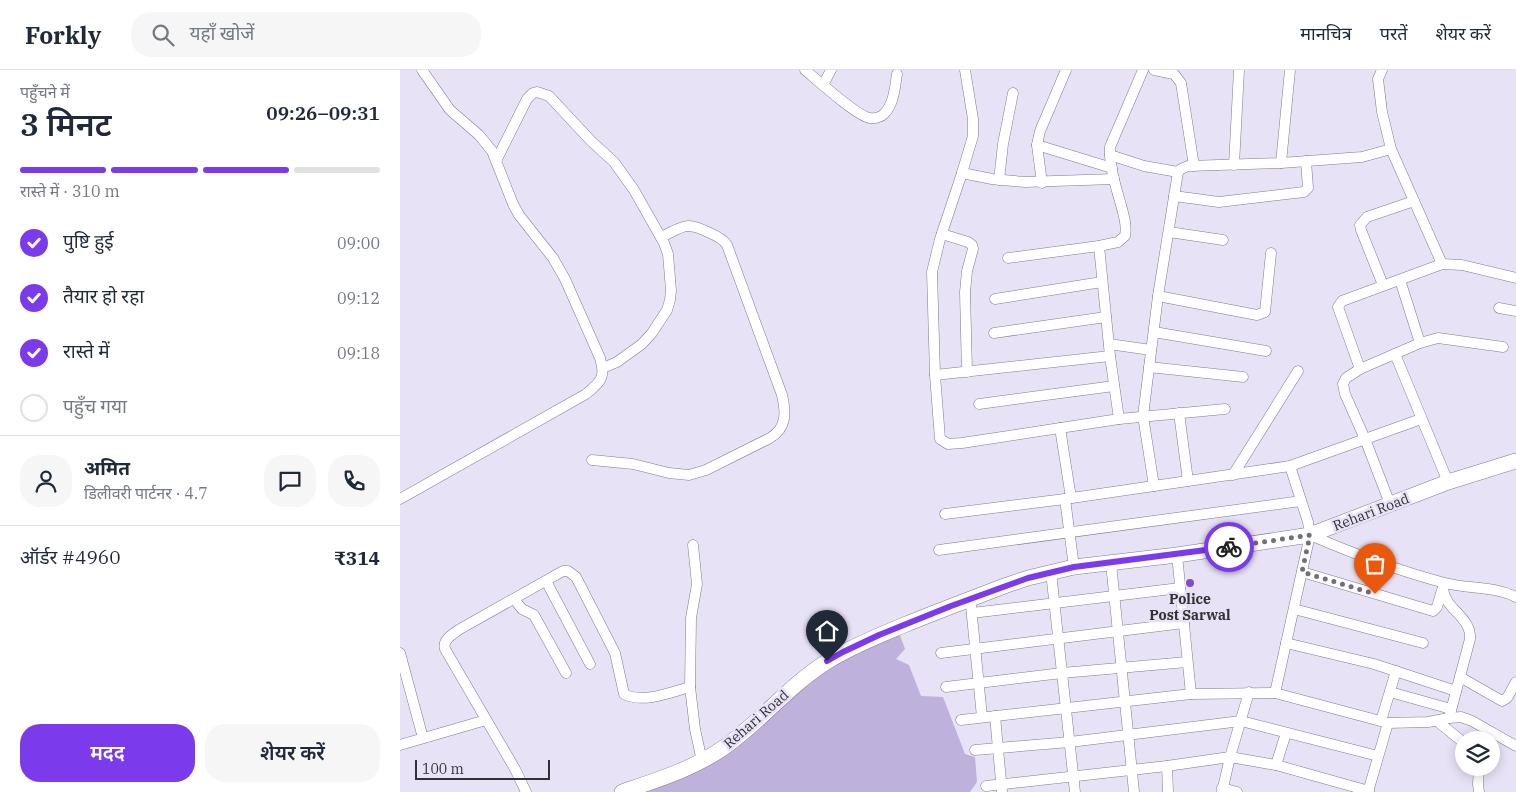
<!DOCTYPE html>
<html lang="hi">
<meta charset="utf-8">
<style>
body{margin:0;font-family:"IBM Plex Serif","Noto Sans Devanagari",serif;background:#f6f6f7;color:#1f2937;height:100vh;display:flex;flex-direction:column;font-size:19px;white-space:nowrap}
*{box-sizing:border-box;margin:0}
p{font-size:16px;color:#747a83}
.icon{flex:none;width:28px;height:28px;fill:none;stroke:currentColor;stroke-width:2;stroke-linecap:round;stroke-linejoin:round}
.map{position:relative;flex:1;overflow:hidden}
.details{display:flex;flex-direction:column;background:#fff;width:400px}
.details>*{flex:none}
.controls{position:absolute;left:1055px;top:661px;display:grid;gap:10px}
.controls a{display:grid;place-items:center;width:45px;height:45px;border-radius:50%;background:#fff;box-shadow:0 2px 12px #0003;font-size:25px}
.scale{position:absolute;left:15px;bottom:12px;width:135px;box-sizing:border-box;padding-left:5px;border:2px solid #333138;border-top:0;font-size:14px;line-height:18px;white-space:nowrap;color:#333138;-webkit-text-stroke:4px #e7e2f6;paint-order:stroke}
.pin{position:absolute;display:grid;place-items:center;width:42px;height:42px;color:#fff;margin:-51px -21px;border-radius:50% 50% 50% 0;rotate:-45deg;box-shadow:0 0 5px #0007}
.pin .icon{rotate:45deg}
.courier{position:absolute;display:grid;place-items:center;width:50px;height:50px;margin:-25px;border:4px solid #7c3aed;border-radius:50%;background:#fff;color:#222;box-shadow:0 1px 6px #0007}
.overview em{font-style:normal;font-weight:600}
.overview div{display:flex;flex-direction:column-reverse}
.overview{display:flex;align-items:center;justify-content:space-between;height:85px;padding:0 20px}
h1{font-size:32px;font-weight:600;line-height:38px}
.bar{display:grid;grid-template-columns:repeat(4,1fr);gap:8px 5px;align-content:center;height:60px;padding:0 20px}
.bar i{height:6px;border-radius:4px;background:#e0e1e3}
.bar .on{background:#7c3aed}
.bar p{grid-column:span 4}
.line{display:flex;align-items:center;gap:12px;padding:0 20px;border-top:1px solid #e0e1e3}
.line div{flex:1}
.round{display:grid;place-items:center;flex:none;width:52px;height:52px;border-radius:20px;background:#f6f6f7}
ol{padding:0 20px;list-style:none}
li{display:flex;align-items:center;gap:15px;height:55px}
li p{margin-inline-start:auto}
li .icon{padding:5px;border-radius:50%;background:#7c3aed;color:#fff;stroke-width:4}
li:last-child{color:#747a83}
li i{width:28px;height:28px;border:2px solid #e0e1e3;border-radius:50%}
.cta{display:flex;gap:10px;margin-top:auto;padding:10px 20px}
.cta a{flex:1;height:58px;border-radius:20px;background:#7c3aed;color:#fff;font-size:20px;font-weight:600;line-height:58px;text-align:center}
.cta a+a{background:#f6f6f7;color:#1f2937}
header{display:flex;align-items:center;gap:30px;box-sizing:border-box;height:70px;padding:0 25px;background:#fff;border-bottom:1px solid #e0e1e3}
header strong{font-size:24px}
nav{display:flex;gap:28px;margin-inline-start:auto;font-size:18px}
.search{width:350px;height:45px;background:#f6f6f7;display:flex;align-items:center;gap:12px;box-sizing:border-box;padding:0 18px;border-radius:20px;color:#747a83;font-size:19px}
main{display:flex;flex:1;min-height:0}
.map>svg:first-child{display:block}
.green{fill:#beb2dc}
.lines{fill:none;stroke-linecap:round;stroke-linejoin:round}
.minor-casing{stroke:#807b8d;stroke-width:11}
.secondary-casing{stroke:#807b8d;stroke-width:16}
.minor{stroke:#fff;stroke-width:10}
.secondary{stroke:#fff;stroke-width:15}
.done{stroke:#726f7a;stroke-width:5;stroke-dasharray:0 9}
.route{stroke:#7c3aed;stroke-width:6}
.poi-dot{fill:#7d4ec6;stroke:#e7e2f6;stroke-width:2}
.labels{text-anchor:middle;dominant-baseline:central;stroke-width:5;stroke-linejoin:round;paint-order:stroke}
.street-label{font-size:14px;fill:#333138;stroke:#e7e2f6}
.poi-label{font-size:14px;font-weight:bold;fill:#333138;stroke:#e7e2f6}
</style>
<header>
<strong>Forkly</strong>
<div class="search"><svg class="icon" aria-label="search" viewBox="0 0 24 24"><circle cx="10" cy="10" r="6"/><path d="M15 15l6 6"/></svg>यहाँ खोजें</div>
<nav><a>मानचित्र</a><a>परतें</a><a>शेयर करें</a></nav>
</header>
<main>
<section class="details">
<div class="overview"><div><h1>3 मिनट</h1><p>पहुँचने में</p></div><em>09:26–09:31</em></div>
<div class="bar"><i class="on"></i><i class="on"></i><i class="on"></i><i></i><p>रास्ते में · 310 m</p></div>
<ol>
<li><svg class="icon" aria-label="check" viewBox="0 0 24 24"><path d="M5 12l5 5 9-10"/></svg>पुष्टि हुई<p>09:00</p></li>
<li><svg class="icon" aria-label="check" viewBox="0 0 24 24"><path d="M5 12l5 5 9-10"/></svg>तैयार हो रहा<p>09:12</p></li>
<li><svg class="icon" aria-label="check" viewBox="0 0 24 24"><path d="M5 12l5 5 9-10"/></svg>रास्ते में<p>09:18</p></li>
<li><i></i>पहुँच गया</li>
</ol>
<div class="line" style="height:90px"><a class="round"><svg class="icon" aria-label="person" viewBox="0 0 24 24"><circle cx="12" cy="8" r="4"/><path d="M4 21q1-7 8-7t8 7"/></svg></a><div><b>अमित</b><p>डिलीवरी पार्टनर · 4.7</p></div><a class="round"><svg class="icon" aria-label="chat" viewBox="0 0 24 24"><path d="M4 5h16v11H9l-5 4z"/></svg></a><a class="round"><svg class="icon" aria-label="phone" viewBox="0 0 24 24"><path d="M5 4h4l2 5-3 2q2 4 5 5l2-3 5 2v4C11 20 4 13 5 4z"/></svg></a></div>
<div class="line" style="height:65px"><div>ऑर्डर #4960</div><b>₹314</b></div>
<div class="cta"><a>मदद</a><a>शेयर करें</a></div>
</section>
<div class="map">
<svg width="1116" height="722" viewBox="0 0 1116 722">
<rect width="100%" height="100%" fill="#e7e2f6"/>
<path class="green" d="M 500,565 L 505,579 L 496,589 L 509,595 L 521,626 L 543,627 L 565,684 L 575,687 L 577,712 L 570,722 L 237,722 L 270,710 L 439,590 Z"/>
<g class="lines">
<defs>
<g id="minor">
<path d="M 405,0 C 416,9 458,47 470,48 C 474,49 481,47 484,44 C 494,34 495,17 497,4"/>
<path d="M 565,0 L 573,49 L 573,66 L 562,103 L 540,169 L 532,202 L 535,305 L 540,369 L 548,374 L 562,373 L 719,349 L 825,339"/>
<path d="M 754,0 L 774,4 L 781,13 L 794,96"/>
<path d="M 982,0 L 978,9 L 982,42 L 991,79 L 1042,194"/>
<path d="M 423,15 L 431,0"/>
<path d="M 637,75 L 712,98"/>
<path d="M 710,85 L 744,96 L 778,102"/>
<path d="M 96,91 L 127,29 L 133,23 L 137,22 L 149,26 L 191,71 L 214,92 L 234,120 L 264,173 L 268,184 L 271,220 L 270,230 L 267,240 L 252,263 L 242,274 L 217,292 L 203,298"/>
<path d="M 881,93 L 890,0"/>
<path d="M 834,95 L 839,0"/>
<path d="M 562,103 L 592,109 L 625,112 L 714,109"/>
<path d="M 599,110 L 603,74 L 613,23"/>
<path d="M 642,113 L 637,75 L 640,61 L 666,0"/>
<path d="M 774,126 L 819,132 L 904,122 L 908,118 L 906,91"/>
<path d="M 769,162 L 823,170"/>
<path d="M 542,164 L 568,172 L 572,175 L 573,179 L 567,201 L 565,222 L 567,302"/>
<path d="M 699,176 L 710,286 L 719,349"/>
<path d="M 608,188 L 699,176 L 718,172 L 725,166 C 727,156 724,146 721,135 C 716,117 709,96 710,77 L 743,0"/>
<path d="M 1000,210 L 1020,273"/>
<path d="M 983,215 L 961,160 L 960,155 L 967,147 L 1014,131"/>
<path d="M 758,226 L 857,245 L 865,242 L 871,183"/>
<path d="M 595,229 L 702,212"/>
<path d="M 1099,238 L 1116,241"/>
<path d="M 754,262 L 866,281"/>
<path d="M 594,263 L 706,247"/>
<path d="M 709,274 L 751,280"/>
<path d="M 995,284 L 1048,412"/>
<path d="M 749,297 L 843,307"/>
<path d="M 960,299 L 938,237 L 942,231 L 1042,194 L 1062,195 L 1116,208"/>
<path d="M 535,305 L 710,286"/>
<path d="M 579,334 L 714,316"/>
<path d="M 779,343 L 788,411"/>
<path d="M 660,358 L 671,428"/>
<path d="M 192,390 L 233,394 L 269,403 L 289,405 L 306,400 L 370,368 C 387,358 386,342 382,325 L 327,175 C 323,169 317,166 310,163 C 285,151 285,156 261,167"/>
<path d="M 833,405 L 898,301"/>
<path d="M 754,416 L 743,346 L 758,226 L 778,102 L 781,99 L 788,96 L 881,93 L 948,88 L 962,87 L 991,79"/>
<path d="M 0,429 L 186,324 C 201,312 206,307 200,288 L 165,209 L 153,188 L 119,145 L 113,134 L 92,81 L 79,65 L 50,40 L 22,0"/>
<path d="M 665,429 L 674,497"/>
<path d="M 990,434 L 965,369 L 945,324 L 943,314 L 946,308 L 960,299 L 1020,273 L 1038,268 L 1103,277"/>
<path d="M 545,444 L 665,429 L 890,396 L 1021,349"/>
<path d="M 910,465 C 954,484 999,501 1045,513 C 1068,519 1094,516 1116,527"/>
<path d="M 293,475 L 297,514 L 291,548 L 290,617 L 295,659 L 302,691"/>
<path d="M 539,480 L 901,431"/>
<path d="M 777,485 L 791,624"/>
<path d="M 711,493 L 734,722"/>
<path d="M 651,502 L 675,722"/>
<path d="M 902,502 L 1033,541 L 1037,537 L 1042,520"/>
<path d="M 146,511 L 190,594"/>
<path d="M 1043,518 C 1044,539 1072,547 1070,569 L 1049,648"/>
<path d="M 114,529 L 122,539 L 134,545 L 166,603"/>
<path d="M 571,536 L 582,647"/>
<path d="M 894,539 L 1023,573"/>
<path d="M 572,543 L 780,518"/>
<path d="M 886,573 L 974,594 L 1056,621"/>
<path d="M 0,583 L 23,668"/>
<path d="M 541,583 L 784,553"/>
<path d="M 1060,607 L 1102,631 L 1107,628 L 1116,612"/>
<path d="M 546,617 L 662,603 L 787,592"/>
<path d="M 990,622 L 1051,639"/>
<path d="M 875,623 L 910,465 L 908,452 L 890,396"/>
<path d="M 595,646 L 602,722"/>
<path d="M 561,650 L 791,624 L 875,623 L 988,653 L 1028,652 L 1049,648 L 1061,647 L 1072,651 L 1116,676"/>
<path d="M 981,651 L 996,601"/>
<path d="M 1037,651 L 1064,673"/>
<path d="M 0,675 L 86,650"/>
<path d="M 575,680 L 670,672 L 841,651 L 978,686"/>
<path d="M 876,695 L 886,663"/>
<path d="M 767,696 L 768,722"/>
<path d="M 1079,698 L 1078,714 L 1079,722"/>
<path d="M 586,716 L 767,696 L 830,687 L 876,695 L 969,721"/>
<path d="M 822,718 L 837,722"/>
<path d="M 126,722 L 115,699 L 45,579 C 42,570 53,564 60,559 L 163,501 L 168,501 L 176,507 L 215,583 L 224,624 C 243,634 271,622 290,617"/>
<path d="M 822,722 L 830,687 L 849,622"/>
<path d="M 968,722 L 988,653"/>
</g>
<path id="secondary" d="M 222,722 C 257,710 293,699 323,678 C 361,652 389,615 428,591 C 452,576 478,566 504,555 C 538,541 573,528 607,515 L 628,508 L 674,497 L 777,485 L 910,465 L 1048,412 L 1116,391"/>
</defs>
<use href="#minor" class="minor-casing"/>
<use href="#secondary" class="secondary-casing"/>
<use href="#minor" class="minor"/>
<use href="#secondary" class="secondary"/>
</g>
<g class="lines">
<path class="done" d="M 829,477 L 910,465 L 902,502 L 975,524"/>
<path class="route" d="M 427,591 L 443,582 L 479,565 L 551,536 L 628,508 L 674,497 L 829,477"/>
</g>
<circle class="poi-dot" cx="790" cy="513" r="5"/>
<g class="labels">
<g class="street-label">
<text transform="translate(971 442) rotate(-21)">Rehari Road</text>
<text transform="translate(356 649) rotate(-41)">Rehari Road</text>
</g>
<g class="poi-label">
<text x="790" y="529">Police<tspan x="790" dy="16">Post Sarwal</tspan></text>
</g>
</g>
</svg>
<div class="controls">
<a><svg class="icon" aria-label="layers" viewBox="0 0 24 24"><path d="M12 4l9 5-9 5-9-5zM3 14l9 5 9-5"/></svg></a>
</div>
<div class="scale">100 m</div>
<div class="pin" style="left:975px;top:524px;background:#ea580c"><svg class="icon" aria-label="bag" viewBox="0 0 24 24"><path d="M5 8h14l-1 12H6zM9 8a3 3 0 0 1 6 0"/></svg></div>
<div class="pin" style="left:427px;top:591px;background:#1f2937"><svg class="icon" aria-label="home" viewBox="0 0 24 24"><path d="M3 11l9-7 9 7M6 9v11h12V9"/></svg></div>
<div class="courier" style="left:829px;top:477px"><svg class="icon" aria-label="bike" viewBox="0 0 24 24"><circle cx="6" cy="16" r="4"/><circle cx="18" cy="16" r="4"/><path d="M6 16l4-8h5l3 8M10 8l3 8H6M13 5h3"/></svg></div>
</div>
</main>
